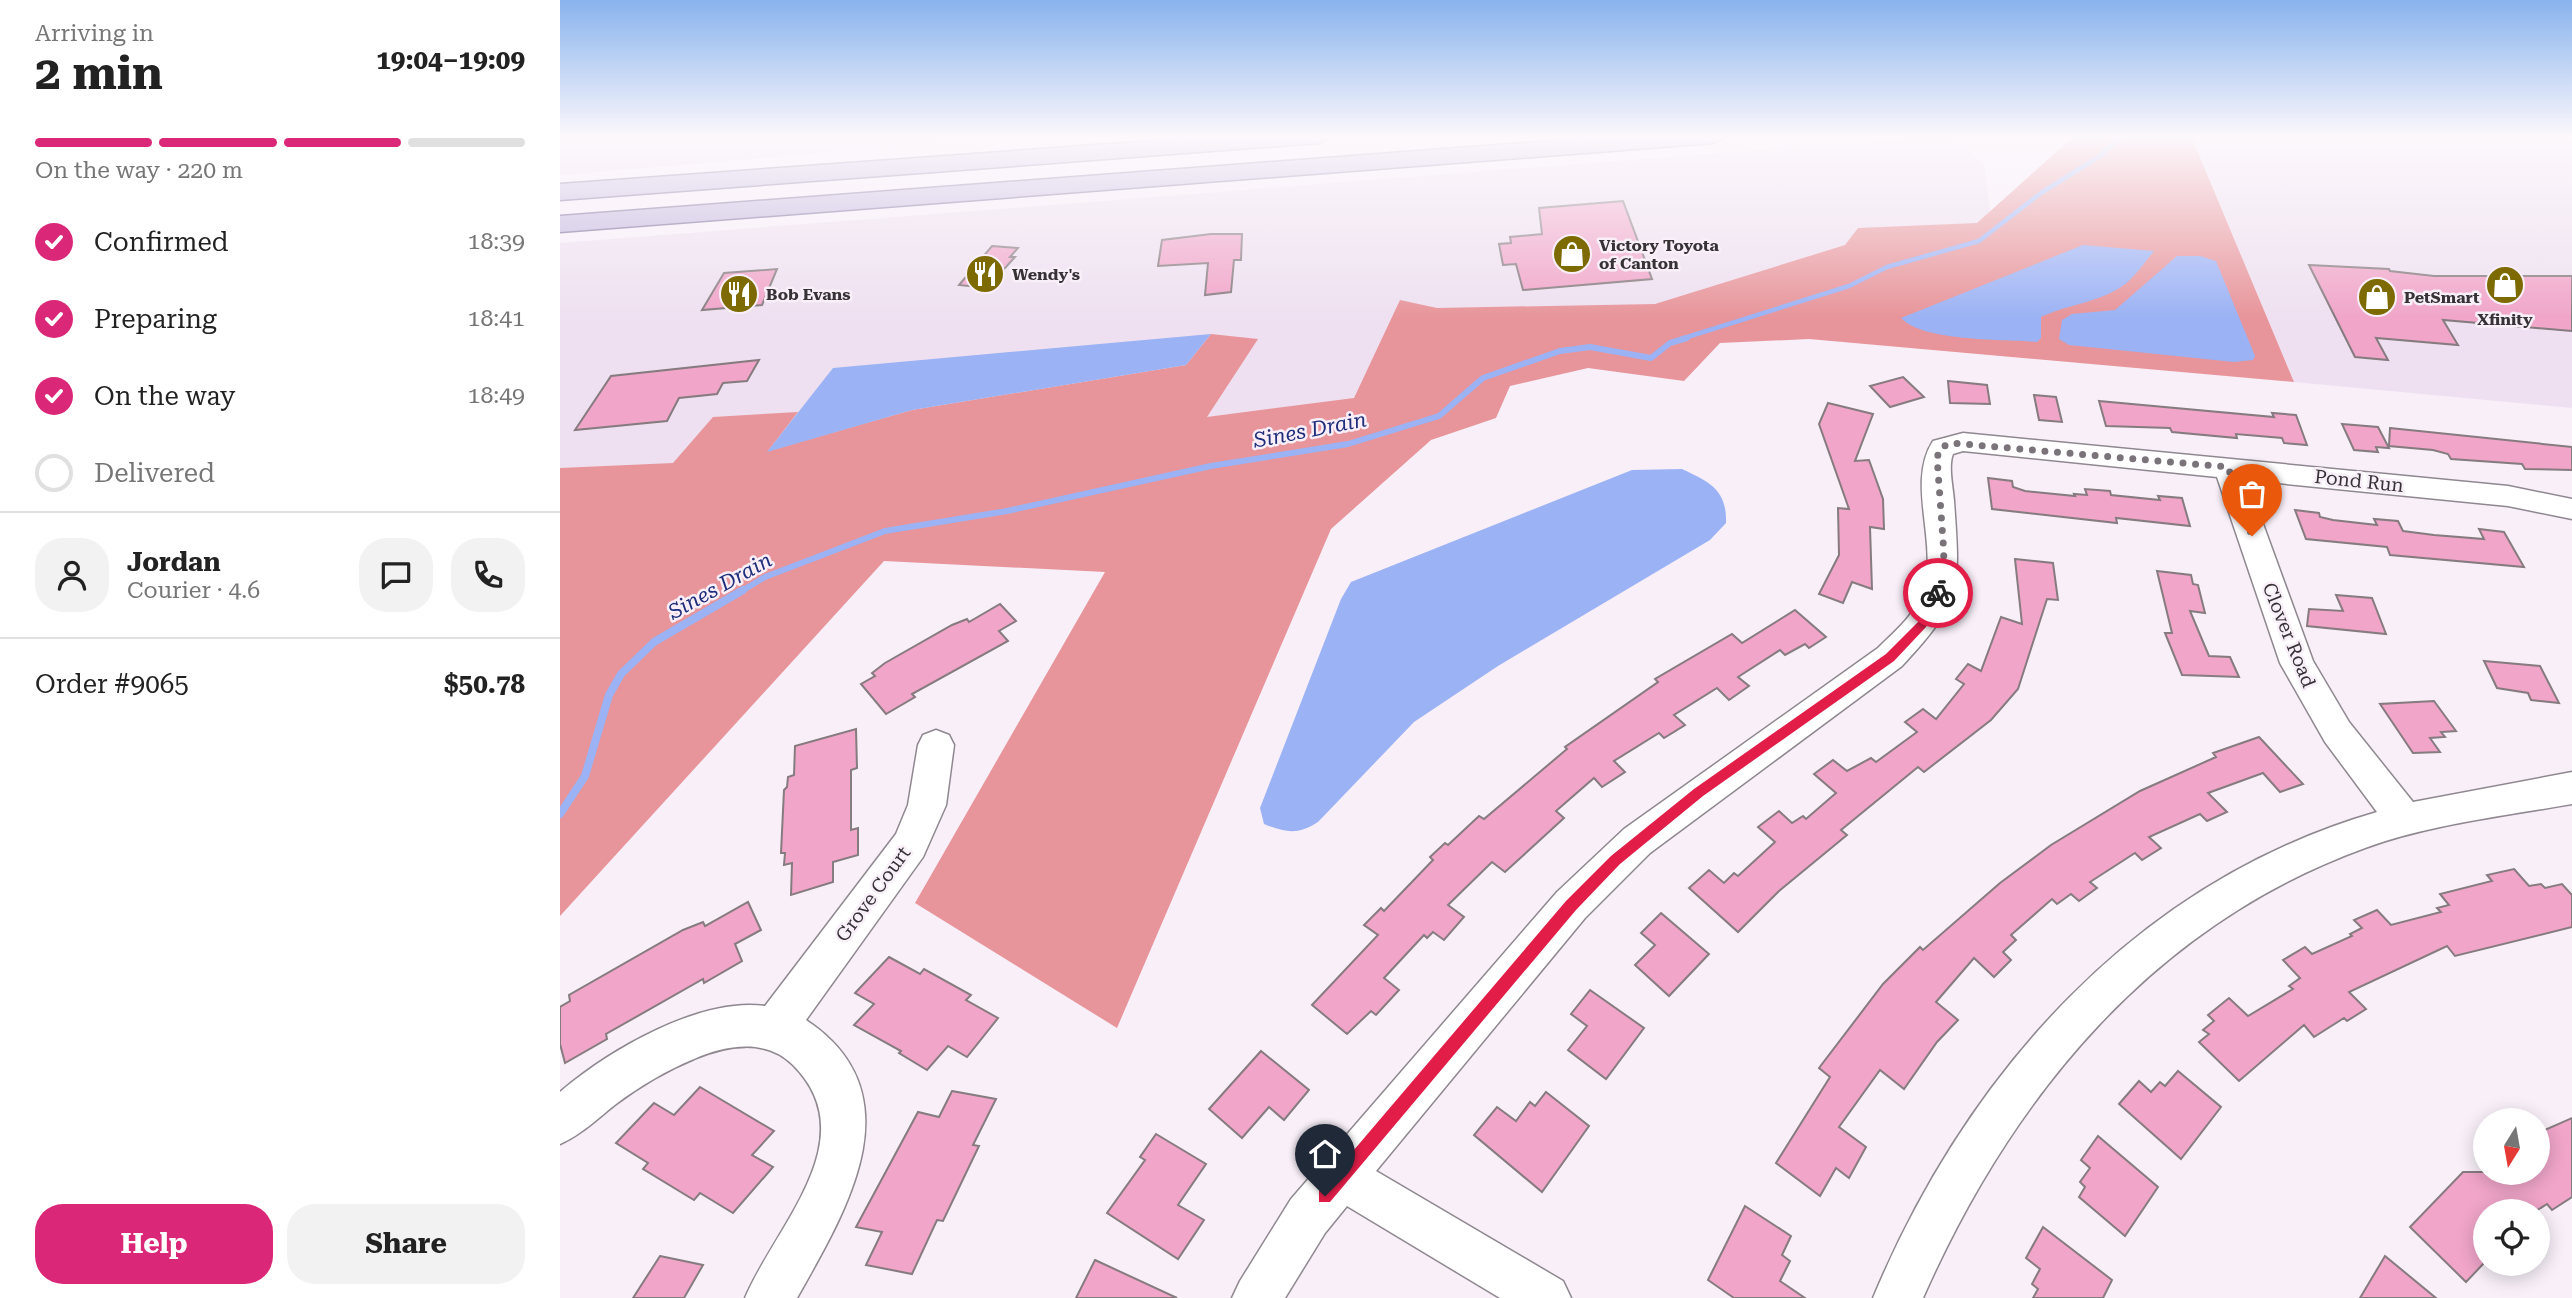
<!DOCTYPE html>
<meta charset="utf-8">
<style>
body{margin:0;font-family:"Roboto Serif",serif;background:#f2f2f2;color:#222;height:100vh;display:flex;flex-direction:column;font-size:26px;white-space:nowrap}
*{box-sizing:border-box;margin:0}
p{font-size:23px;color:#767676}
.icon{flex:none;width:38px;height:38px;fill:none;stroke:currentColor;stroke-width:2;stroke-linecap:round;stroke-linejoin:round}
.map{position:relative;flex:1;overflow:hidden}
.details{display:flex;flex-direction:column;background:#fff;width:560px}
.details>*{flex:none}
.needle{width:46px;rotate:191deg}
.controls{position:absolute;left:1913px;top:1108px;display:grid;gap:14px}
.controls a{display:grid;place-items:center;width:77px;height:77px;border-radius:50%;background:#fff;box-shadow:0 4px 18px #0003;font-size:35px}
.pin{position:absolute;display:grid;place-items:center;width:60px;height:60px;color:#fff;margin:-72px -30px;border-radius:50% 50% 50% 0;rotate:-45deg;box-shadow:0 0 7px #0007}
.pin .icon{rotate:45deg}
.courier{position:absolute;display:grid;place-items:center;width:70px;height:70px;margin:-35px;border:5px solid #e11d48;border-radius:50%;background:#fff;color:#222;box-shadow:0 2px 9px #0007}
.overview em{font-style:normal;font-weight:700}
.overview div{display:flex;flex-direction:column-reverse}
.overview{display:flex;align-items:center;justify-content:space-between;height:119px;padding:0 35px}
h1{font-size:46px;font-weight:700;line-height:52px}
.bar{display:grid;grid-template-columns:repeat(4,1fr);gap:10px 7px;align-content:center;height:84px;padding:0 35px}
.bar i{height:9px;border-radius:5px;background:#e0e0e0}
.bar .on{background:#db2777}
.bar p{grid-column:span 4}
.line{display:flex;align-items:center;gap:18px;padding:0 35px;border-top:2px solid #e0e0e0}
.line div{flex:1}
.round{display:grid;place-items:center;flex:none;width:74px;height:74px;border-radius:28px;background:#f2f2f2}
ol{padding:0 35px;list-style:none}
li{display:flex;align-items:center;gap:21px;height:77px}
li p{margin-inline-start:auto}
li .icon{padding:7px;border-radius:50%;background:#db2777;color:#fff;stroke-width:4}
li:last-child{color:#767676}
li i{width:38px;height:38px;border:4px solid #e0e0e0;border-radius:50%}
.button{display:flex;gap:14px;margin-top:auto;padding:14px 35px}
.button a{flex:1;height:80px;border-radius:28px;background:#db2777;color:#fff;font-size:28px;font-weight:700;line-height:80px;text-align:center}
.button a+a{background:#f2f2f2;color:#222}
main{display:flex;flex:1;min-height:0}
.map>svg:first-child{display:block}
.built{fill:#eee0f0}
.forest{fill:#e7959a}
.water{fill:#9bb2f4}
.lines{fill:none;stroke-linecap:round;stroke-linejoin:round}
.stream-far2{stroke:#9bb2f4;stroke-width:4.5}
.stream-far1{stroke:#9bb2f4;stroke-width:6}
.stream{stroke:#9bb2f4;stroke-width:8}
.building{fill:#f0a5c9;stroke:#867b7f;stroke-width:2}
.minor-casing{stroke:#8f8890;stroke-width:3}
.major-casing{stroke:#746693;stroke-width:3}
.minor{fill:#fff;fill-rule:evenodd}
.major{fill:#bfb4dc;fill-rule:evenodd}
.route{fill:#e11d48}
.done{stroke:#7a747a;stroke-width:7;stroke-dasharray:0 12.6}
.labels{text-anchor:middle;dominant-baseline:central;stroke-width:5;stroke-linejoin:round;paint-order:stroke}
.far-poi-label{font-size:16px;font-weight:bold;fill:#363236;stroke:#f8eff9;text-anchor:start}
.street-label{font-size:19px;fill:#363236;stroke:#f8eff9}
.water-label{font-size:21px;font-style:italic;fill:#202f7b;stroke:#f8eff9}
</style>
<main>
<section class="details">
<div class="overview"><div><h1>2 min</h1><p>Arriving in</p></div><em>19:04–19:09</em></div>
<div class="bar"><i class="on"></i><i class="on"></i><i class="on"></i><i></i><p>On the way · 220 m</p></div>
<ol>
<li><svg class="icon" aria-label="check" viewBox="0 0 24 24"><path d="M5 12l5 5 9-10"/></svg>Confirmed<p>18:39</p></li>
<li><svg class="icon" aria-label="check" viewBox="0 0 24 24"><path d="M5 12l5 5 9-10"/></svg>Preparing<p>18:41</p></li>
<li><svg class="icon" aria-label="check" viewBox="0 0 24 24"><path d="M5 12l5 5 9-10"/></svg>On the way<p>18:49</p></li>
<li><i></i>Delivered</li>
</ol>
<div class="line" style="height:126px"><a class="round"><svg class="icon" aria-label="person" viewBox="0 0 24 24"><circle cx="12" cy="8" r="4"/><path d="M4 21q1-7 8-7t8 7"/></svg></a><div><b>Jordan</b><p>Courier · 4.6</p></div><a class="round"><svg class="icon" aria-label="chat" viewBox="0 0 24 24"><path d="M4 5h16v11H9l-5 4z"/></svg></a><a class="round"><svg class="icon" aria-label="phone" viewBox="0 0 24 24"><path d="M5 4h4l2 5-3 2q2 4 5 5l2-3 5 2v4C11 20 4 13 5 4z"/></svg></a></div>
<div class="line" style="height:91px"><div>Order #9065</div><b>$50.78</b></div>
<div class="button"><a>Help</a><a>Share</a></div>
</section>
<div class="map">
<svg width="2012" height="1298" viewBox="0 0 2012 1298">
<rect width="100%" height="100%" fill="#f8eff9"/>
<g class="built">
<path d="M 0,136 L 465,136 L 0,175 Z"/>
<path d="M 1380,136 L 1393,136 L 1424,165 L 1433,231 L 831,411 L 0,526 L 0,243 Z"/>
<path d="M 1631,136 L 2012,136 L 2012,408 L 1734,382 Z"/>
</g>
<path class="forest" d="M 1514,136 L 1631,136 L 1734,382 L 1249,339 L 1160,343 L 1124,381 L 1028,368 L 950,386 L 936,418 L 871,440 L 771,529 L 557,1028 L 355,903 L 545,572 L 324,561 L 0,916 L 0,468 L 113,463 L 153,417 L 238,412 L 208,451 L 352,410 L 626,365 L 651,334 L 698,339 L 647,417 L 794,398 L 840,300 L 877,308 L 1095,304 L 1285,245 L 1298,228 L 1417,223 Z"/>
<g class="water">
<path d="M 1523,245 L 1594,251 C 1585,262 1575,277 1564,285 C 1539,303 1508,304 1481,317 L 1481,338 L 1477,342 C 1444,339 1363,342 1341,318 Z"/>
<path d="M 1617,256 L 1640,256 L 1656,261 L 1695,356 L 1693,360 L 1674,362 L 1509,345 L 1499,339 L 1502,320 L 1512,314 L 1555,310 Z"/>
<path d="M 651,334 L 626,365 L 352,410 L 207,452 L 273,368 Z"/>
<path d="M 1122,469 C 1149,482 1167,489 1166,523 L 1150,540 L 938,666 L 854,722 L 758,822 C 738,835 726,833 704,824 L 700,808 L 781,599 L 791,582 L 1072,470 Z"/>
</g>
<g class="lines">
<path class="stream-far2" d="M 1121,339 L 1289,286 L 1327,267 L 1419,241 L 1481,193 L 1540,156 L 1556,141 L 1569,136"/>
<path class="stream-far1" d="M 180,592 L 205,577 L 325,531 L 447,511 L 651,466 L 788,444 L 879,416 L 923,378 L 1000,351 L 1030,347 L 1091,358 L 1110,343 L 1127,338"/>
<path class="stream" d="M 0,814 L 25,776 L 49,695 L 61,674 L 94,642 L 183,590"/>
</g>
<g class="building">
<path d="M 1063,201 L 1092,279 L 963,290 L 956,264 L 943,265 L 939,244 L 951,243 L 950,237 L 982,234 L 979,208 Z"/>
<path d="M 651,234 L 682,234 L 681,260 L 674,260 L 671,292 L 645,295 L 648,263 L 598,266 L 602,240 Z"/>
<path d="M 432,246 L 458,248 L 450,257 L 455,257 L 427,288 L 399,285 Z"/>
<path d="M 1749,265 L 1829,269 L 1830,271 L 1874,276 L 2012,276 L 2012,331 L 1883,320 L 1898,345 L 1816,338 L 1828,360 L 1795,357 Z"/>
<path d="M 217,269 L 202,305 L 142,310 L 164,273 Z"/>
<path d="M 199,360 L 187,381 L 163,383 L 157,394 L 119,398 L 107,421 L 15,430 L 51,376 Z"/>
<path d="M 1343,377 L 1364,397 L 1330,407 L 1310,386 Z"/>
<path d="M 1388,381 L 1427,385 L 1430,404 L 1390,403 Z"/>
<path d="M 1474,395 L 1496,397 L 1502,422 L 1479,420 Z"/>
<path d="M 1539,401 L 1714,417 L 1712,413 L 1736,415 L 1747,445 L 1724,443 L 1722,438 L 1676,434 L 1677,438 L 1612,432 L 1610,428 L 1546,426 Z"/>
<path d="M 1268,403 L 1313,414 L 1295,461 L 1309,460 L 1323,499 L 1324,529 L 1310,527 L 1312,589 L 1292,582 L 1283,603 L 1259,594 L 1279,555 L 1278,508 L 1289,509 L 1259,424 Z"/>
<path d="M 1782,424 L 1818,427 L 1829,448 L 1816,447 L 1818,452 L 1794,450 Z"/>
<path d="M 1830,428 L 2012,447 L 2012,470 L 1965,469 L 1962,464 L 1891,459 L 1888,454 L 1873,450 L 1829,446 Z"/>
<path d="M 1428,478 L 1452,481 L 1453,487 L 1465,491 L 1515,496 L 1514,494 L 1527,495 L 1525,489 L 1550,491 L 1551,495 L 1600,500 L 1598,496 L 1622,498 L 1630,526 L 1556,518 L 1557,523 L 1432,509 Z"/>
<path d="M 1735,510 L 1759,513 L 1760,517 L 1773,520 L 1817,525 L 1814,519 L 1838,521 L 1843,531 L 1874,535 L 1924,539 L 1919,529 L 1944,532 L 1964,567 L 1830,555 L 1827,547 L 1746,539 Z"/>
<path d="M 1455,559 L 1493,563 L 1498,600 L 1487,599 L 1458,689 L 1431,720 L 1364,772 L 1358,767 L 1281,830 L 1287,835 L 1219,891 L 1178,932 L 1129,888 L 1149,870 L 1164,883 L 1174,873 L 1178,876 L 1215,842 L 1198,827 L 1219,811 L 1232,823 L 1243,816 L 1246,819 L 1276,793 L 1254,774 L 1273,760 L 1287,771 L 1311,758 L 1316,762 L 1357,732 L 1345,722 L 1363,709 L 1376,719 L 1404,684 L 1396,679 L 1408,664 L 1421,671 L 1441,617 L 1462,624 Z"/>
<path d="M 1597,571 L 1631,575 L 1633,584 L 1638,585 L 1645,613 L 1630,611 L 1649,656 L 1670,657 L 1679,677 L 1622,675 L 1605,633 L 1612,633 Z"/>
<path d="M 1776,595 L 1812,598 L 1826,634 L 1747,626 L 1749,609 L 1783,611 Z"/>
<path d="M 440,604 L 456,621 L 439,631 L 448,641 L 352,694 L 355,697 L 326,714 L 301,684 L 315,676 L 312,673 L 325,663 L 392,625 L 407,619 L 409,622 Z"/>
<path d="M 1235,610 L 1266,637 L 1249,648 L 1245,644 L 1225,655 L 1220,650 L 1178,677 L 1189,686 L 1169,700 L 1157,688 L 1114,715 L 1125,725 L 1104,738 L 1099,733 L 1054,761 L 1065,772 L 1042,787 L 1034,778 L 996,811 L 1004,818 L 945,872 L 932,862 L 888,905 L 904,917 L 884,940 L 873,932 L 867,938 L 864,935 L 824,978 L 839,990 L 816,1015 L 811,1011 L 787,1034 L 752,1005 L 818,935 L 804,925 L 821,908 L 824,911 L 873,860 L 870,857 L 885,843 L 888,845 L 919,816 L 924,819 L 1007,749 L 1005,747 L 1098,682 L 1095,679 L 1172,634 L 1182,643 Z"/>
<path d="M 1924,661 L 1980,666 L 1999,703 L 1971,700 L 1968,693 L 1937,688 Z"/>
<path d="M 1874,701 L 1896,731 L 1881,732 L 1885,737 L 1870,738 L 1880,752 L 1853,753 L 1820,704 Z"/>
<path d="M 296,729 L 297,768 L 291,770 L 291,830 L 298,828 L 298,855 L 273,862 L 273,882 L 231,895 L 232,863 L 224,865 L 225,853 L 221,853 L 224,790 L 227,787 L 228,777 L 234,775 L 235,746 Z"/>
<path d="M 1699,737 L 1743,784 L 1720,792 L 1703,773 L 1648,793 L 1667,812 L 1647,821 L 1640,814 L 1589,837 L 1601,848 L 1582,860 L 1575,853 L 1530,882 L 1537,888 L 1519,901 L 1511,894 L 1497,904 L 1492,899 L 1451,935 L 1456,940 L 1443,952 L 1451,960 L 1434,977 L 1414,958 L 1376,1002 L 1398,1020 L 1377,1042 L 1344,1089 L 1320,1070 L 1279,1127 L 1306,1147 L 1289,1178 L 1276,1168 L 1260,1196 L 1216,1163 L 1270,1077 L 1259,1068 L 1323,984 L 1360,947 L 1363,950 L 1440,883 L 1491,845 L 1580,791 L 1656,757 L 1653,753 Z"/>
<path d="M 1954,869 L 1969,886 L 1981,884 L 1985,888 L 2002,884 L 2012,895 L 2012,927 L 1895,956 L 1887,946 L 1789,992 L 1806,1009 L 1787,1021 L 1784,1018 L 1754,1037 L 1744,1025 L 1679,1081 L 1639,1042 L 1649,1034 L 1643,1030 L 1654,1021 L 1648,1015 L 1669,998 L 1688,1016 L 1733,989 L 1729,986 L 1740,978 L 1723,960 L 1745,947 L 1752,954 L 1792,936 L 1790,934 L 1802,928 L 1794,920 L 1817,910 L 1831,925 L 1881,912 L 1877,908 L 1889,905 L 1880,894 L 1932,881 L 1927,875 Z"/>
<path d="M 188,902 L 201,930 L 175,944 L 182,961 L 144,983 L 143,979 L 46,1034 L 47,1039 L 5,1063 L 0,1044 L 0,1007 L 10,1001 L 9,995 L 123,930 L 143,922 L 145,926 Z"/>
<path d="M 1101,913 L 1149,954 L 1109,996 L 1075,965 L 1095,945 L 1081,933 Z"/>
<path d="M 329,957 L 360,974 L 364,969 L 411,995 L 406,1000 L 438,1018 L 407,1057 L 388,1046 L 367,1070 L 339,1053 L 341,1051 L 294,1025 L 314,1004 L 295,993 Z"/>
<path d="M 1030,990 L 1084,1028 L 1046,1079 L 1008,1050 L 1027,1026 L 1011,1014 Z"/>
<path d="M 701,1051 L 749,1090 L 724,1120 L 709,1107 L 682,1138 L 649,1109 Z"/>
<path d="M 1618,1071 L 1661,1107 L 1621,1159 L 1559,1104 L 1579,1081 L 1591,1092 L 1600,1082 L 1605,1086 Z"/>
<path d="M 140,1087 L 214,1131 L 192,1155 L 213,1167 L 173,1213 L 140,1193 L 134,1200 L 83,1169 L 88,1163 L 56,1143 L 94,1103 L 114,1115 Z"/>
<path d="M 392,1091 L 436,1099 L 413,1145 L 419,1146 L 383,1221 L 377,1220 L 352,1274 L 306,1265 L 322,1232 L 296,1227 L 358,1112 L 379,1117 Z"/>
<path d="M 986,1092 L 1029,1126 L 982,1192 L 914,1135 L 937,1107 L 956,1121 L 970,1102 L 975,1106 Z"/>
<path d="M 2012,1118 L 2012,1197 L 1992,1210 L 1987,1204 L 1976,1211 L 1925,1211 L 1925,1262 L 1906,1282 L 1850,1227 L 1903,1172 L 1978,1172 L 1978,1133 Z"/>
<path d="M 596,1134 L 646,1164 L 618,1205 L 644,1220 L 618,1259 L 547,1213 L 585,1160 L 580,1157 Z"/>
<path d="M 1538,1136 L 1598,1187 L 1565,1236 L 1519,1197 L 1525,1187 L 1520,1182 L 1530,1168 L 1521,1160 Z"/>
<path d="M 1185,1206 L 1231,1236 L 1222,1255 L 1230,1261 L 1220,1281 L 1245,1298 L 1174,1298 L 1148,1280 Z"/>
<path d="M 1483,1227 L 1552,1280 L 1543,1298 L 1473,1298 L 1478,1289 L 1472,1284 L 1480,1269 L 1466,1258 Z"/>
<path d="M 100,1256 L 143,1265 L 124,1298 L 73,1298 Z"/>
<path d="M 1825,1256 L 1876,1298 L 1800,1298 Z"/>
<path d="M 535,1260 L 617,1298 L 516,1298 Z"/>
</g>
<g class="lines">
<defs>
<g id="minor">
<path d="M 1403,433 L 1948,486 L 2012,499 L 2012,519 L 1948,506 L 1687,480 L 1753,661 L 1789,722 L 1853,802 L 2012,772 L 2012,804 C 1944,816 1871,824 1805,848 C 1593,925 1452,1096 1363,1298 L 1313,1298 C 1407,1073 1577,881 1817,812 L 1765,742 L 1720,663 L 1657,477 L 1403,451 L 1393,454 C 1388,466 1393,487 1394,501 C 1400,587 1403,601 1342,666 L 1090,853 L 1025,918 L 816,1171 L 1003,1281 L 1011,1298 L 940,1298 L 787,1206 L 765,1233 L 725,1298 L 672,1298 L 680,1281 L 731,1199 L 997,892 L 1064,829 L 1318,648 C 1333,633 1351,618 1360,599 C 1383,550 1344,486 1373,441 Z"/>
<path d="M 376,730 L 389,735 L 394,745 L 386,805 L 363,857 L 246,1020 C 358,1094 286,1211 237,1298 L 185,1298 C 215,1226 307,1139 233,1065 C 206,1038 166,1045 134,1059 C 107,1070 80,1086 56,1104 C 38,1118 21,1135 0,1144 L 0,1092 C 49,1050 140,997 205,1006 L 336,834 L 348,805 L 358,745 L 363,735 Z"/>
</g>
<g id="major">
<path d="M 659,136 L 772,136 L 760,143 L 0,200 L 0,184 Z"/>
<path d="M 1056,136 L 1166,136 L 1154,143 L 0,232 L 0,216 Z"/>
</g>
</defs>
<use href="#minor" class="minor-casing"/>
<use href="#major" class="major-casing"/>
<use href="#minor" class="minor"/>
<use href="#major" class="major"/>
</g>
<linearGradient id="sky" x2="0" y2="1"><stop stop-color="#89b3ed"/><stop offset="0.43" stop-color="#fcf8fc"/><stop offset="1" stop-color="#fcf8fc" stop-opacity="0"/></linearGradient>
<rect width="2012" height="318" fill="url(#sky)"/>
<path class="route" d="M 1378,589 L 1383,593 L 1366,627 L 1334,661 L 1143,796 L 1060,864 L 1016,910 L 770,1202 L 759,1202 L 759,1191 L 1006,901 L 1051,856 L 1134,789 L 1326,654 L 1358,622 L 1374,590 Z"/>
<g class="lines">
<path class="done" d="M 1378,593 L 1384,554 L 1377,457 L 1382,447 L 1391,443 L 1668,467 L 1692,536"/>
</g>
<defs>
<symbol id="shop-disc" viewBox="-11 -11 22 22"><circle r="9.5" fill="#7d6a01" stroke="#f8eff9"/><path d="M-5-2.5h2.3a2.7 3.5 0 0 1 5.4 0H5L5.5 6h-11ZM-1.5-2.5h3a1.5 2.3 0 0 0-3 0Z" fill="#fff"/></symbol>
<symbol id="restaurant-disc" viewBox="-11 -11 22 22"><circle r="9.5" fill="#7d6a01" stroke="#f8eff9"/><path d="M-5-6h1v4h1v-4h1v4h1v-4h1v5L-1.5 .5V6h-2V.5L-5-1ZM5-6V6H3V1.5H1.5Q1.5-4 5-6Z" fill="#fff"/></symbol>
</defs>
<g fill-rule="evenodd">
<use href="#shop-disc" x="990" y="232" width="44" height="44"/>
<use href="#restaurant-disc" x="403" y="252" width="44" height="44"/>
<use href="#shop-disc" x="1923" y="263" width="44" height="44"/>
<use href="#restaurant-disc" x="157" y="272" width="44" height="44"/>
<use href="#shop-disc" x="1795" y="275" width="44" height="44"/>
</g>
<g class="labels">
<g class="far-poi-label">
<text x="1039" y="245">Victory Toyota<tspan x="1039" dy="18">of Canton</tspan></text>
<text x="452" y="274">Wendy's</text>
<text x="206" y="294">Bob Evans</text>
<text x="1844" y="297">PetSmart</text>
<text x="1945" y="319" text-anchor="middle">Xfinity</text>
</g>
<g class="street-label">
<text transform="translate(1799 481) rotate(6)">Pond Run</text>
<text transform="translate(1729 635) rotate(68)">Clover Road</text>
<text transform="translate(313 894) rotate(-54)">Grove Court</text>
</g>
<g class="water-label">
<text transform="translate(750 430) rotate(-11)">Sines Drain</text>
<text transform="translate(160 586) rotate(-29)">Sines Drain</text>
</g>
</g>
</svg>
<div class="controls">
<a><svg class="needle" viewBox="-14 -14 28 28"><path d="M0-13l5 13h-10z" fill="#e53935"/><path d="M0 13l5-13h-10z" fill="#767676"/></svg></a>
<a><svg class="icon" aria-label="locate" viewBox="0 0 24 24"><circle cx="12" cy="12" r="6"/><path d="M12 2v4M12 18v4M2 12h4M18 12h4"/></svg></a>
</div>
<div class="pin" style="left:1692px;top:536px;background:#ea580c"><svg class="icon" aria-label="bag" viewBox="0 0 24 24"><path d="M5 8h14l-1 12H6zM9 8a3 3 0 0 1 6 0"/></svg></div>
<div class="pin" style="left:765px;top:1196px;background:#1f2937"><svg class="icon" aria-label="home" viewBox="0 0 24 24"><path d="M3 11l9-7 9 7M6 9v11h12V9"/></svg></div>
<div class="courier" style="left:1378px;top:593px"><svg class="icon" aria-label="bike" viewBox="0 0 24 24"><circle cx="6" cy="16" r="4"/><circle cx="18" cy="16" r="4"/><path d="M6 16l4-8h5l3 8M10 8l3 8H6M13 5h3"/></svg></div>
</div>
</main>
